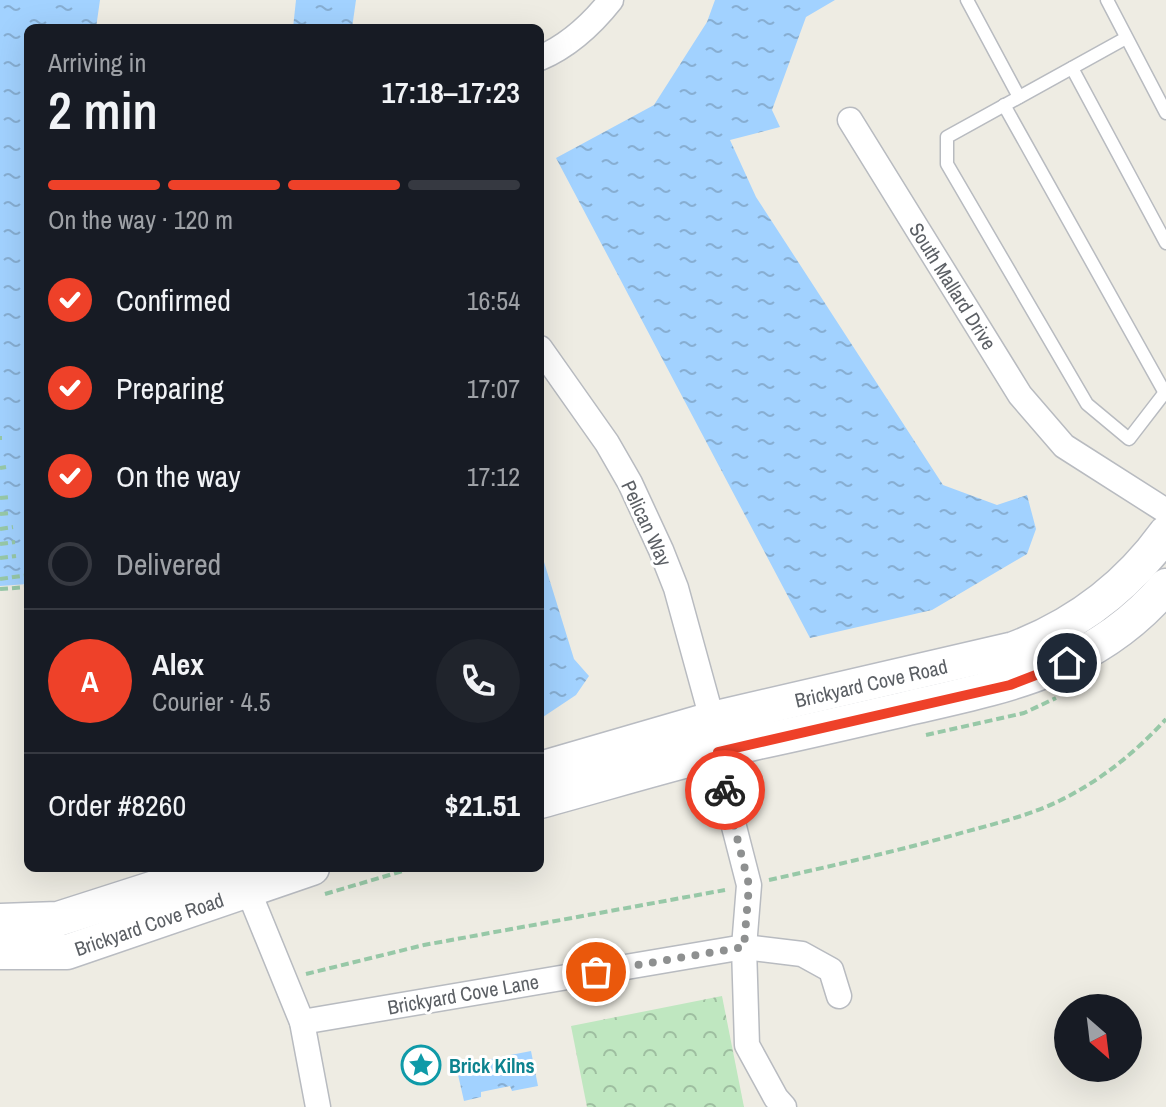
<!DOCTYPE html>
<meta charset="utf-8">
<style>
body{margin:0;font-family:"Archivo Narrow",sans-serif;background:#20242c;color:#f1f3f6;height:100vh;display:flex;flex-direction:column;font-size:30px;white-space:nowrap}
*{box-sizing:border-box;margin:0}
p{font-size:26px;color:#9ea1a6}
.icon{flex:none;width:44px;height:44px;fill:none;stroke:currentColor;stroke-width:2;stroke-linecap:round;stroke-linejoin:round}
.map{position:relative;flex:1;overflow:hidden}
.sheet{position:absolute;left:24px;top:24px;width:520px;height:848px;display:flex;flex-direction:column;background:#171b24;border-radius:12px;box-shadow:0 8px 32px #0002}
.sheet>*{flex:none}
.needle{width:52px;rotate:152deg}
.controls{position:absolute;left:1054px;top:994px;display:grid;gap:16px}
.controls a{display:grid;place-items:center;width:88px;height:88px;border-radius:50%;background:#171b24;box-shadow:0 8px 32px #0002;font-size:40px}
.pin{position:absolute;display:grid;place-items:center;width:68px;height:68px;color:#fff;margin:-34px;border:4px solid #fff;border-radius:50%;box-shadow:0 2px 8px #0007}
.courier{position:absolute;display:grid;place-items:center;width:80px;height:80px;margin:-40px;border:6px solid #ee4129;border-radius:50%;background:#fff;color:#222;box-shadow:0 2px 10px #0007}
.overview em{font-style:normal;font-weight:600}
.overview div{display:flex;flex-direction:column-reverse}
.overview{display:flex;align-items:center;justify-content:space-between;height:136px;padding:0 24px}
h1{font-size:52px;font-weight:600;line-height:60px}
.bar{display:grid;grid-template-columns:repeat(4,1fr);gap:12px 8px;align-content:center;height:96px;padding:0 24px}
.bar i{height:10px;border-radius:6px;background:#363941}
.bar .on{background:#ee4129}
.bar p{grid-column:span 4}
.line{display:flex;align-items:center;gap:20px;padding:0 24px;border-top:2px solid #363941}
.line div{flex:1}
.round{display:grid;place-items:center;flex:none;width:84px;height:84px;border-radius:42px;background:#20242c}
ol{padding:0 24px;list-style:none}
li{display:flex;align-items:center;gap:24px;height:88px}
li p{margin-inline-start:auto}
li .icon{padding:8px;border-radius:50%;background:#ee4129;color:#fff;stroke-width:4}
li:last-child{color:#9ea1a6}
li i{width:44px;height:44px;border:4px solid #363941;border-radius:50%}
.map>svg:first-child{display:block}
.forest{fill:url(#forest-crowns)}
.water{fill:url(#water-ripples)}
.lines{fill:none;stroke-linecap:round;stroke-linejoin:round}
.lane-casing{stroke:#b8bbc0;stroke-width:15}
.street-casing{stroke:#b8bbc0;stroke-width:27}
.secondary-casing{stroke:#b9bcc2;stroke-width:37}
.path{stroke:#97c8a7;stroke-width:4;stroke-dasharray:8 4;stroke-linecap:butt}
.lane{stroke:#fff;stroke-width:12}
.street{stroke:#fff;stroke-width:24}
.secondary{stroke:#fff;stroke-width:34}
.done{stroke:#8e9090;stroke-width:8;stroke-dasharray:0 14.4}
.route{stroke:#ee4129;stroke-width:10}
.labels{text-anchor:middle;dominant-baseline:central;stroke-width:6;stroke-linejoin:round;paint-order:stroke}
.street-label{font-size:20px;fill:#5b5f64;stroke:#fff}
.culture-label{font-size:20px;font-weight:bold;fill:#0d838f;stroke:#fff;text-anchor:start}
</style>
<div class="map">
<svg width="1166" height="1107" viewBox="0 0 1166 1107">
<defs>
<pattern id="forest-crowns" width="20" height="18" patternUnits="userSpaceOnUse" patternTransform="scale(2)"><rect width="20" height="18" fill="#bfe7c0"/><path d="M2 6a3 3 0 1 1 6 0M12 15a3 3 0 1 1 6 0" fill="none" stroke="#9ebea0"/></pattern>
<pattern id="water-ripples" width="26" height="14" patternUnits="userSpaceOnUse" patternTransform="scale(2)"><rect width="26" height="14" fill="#a2d2ff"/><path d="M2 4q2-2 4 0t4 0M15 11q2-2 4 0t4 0" fill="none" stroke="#87aed2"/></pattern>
</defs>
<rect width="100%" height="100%" fill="#eeece3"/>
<path class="forest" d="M 722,996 L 744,1107 L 587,1107 L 571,1026 Z"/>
<g class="water">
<path d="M 0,0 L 100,0 L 96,28 L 28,28 L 28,584 L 0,586 Z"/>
<path d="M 296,0 L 356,0 L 352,28 L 293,28 Z"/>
<path d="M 715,0 L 835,0 L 806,17 L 772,110 L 780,127 L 730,140 L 756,197 L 943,485 L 997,505 L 1027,495 L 1036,529 L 1027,554 L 932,610 L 810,638 L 556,158 L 654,105 L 707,22 Z"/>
<path d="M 540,549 L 574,659 L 589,676 L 576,695 L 540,719 Z"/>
<path d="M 531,1051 L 538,1086 L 512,1091 L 510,1086 L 481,1092 L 481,1097 L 464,1101 L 456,1066 Z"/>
</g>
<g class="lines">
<defs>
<g id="lane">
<path d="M 967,0 L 1019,97"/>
<path d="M 1107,0 L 1166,113"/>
<path d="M 1126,38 L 947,137 L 947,164 L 1087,404 L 1129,439 L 1166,391"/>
<path d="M 1072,68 L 1166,243"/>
<path d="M 1004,105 L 1165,393"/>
</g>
<g id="street">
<path d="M 540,58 C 568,46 592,24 611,0"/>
<path d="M 850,120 L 1020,395 L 1064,446 L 1166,511"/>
<path d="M 540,348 L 607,443 L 630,483 L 661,550 L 676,588 L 712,719 L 721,776 L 749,885 L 744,947 L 747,1045 L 776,1098 L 784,1107"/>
<path d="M 239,868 L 302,1022 L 318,1107"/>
<path d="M 302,1022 L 744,947 L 802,954 L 831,970 L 839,996"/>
</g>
<g id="secondary">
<path d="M 540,769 L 712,719 L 1014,649 C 1077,625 1127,587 1166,533"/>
<path d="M 540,801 C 613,781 685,759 758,742 C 810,731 861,719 913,707 C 1010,685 1098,667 1166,586"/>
<path d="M 0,921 L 58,919 L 217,868"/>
<path d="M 0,952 L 67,952 L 312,868"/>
</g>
</defs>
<use href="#lane" class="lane-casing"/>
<use href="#street" class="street-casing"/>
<use href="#secondary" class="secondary-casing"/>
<g class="path">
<path d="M 0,438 L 2,438"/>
<path d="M 0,468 L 6,467"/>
<path d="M 0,498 L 10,497"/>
<path d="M 0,514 L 11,513"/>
<path d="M 0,529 L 13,527"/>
<path d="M 0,544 L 15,542"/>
<path d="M 0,558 L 16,556"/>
<path d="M 0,579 L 28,575"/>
<path d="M 0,589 L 28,587"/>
<path d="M 926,735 L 1024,713 L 1056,698"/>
<path d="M 769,880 C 831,866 893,852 954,835 C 989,825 1026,817 1059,801 C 1100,781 1135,753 1166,719"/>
<path d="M 325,894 L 413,868"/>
<path d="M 306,974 L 424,945 L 725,890"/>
</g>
<use href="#lane" class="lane"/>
<use href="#street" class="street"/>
<use href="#secondary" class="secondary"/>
</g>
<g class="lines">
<path class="done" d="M 596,972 L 744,947 L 749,885 L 725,790"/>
<path class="route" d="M 725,790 L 718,752 L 1010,685 L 1067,663"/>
</g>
<defs>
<symbol id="sight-ring" viewBox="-11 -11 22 22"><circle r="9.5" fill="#fff" stroke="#0f9aa8" stroke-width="1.5"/><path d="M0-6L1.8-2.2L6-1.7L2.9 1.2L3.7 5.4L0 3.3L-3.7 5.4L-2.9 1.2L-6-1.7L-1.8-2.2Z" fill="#0f9aa8"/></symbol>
</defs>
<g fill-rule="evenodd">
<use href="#sight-ring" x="399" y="1043" width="44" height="44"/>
</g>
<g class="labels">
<g class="street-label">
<text transform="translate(953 286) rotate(58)">South Mallard Drive</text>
<text transform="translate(647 523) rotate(65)">Pelican Way</text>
<text transform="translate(871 683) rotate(-13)">Brickyard Cove Road</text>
<text transform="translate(149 924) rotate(-19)">Brickyard Cove Road</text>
<text transform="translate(463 994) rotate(-10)">Brickyard Cove Lane</text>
</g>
<g class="culture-label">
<text x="449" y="1065">Brick Kilns</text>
</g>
</g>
</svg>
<div class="controls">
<a><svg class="needle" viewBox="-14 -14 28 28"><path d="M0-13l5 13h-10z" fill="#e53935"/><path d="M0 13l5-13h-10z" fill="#9ea1a6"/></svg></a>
</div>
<div class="pin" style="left:596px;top:972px;background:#ea580c"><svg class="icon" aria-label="bag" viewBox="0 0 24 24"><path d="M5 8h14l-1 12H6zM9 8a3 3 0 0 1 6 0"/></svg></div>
<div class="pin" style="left:1067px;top:663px;background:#1f2937"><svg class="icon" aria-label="home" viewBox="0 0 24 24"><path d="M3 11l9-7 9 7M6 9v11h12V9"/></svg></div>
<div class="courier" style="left:725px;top:790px"><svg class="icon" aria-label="bike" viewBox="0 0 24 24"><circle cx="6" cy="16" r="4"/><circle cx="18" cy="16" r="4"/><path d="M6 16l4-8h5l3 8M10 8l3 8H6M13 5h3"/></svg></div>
<section class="sheet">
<div class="overview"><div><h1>2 min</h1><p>Arriving in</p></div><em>17:18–17:23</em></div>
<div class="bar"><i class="on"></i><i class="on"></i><i class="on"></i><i></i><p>On the way · 120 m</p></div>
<ol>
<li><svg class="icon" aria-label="check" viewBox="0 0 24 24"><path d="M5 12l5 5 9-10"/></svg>Confirmed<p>16:54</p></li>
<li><svg class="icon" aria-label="check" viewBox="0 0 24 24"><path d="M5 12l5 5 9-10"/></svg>Preparing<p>17:07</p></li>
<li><svg class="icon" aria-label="check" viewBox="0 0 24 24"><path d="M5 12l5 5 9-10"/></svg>On the way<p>17:12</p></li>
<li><i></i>Delivered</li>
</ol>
<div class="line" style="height:144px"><b class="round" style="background:#ee4129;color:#fff">A</b><div><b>Alex</b><p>Courier · 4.5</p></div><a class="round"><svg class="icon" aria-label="phone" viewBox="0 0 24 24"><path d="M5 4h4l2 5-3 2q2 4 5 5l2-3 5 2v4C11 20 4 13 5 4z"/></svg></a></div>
<div class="line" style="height:104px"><div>Order #8260</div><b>$21.51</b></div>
</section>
</div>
